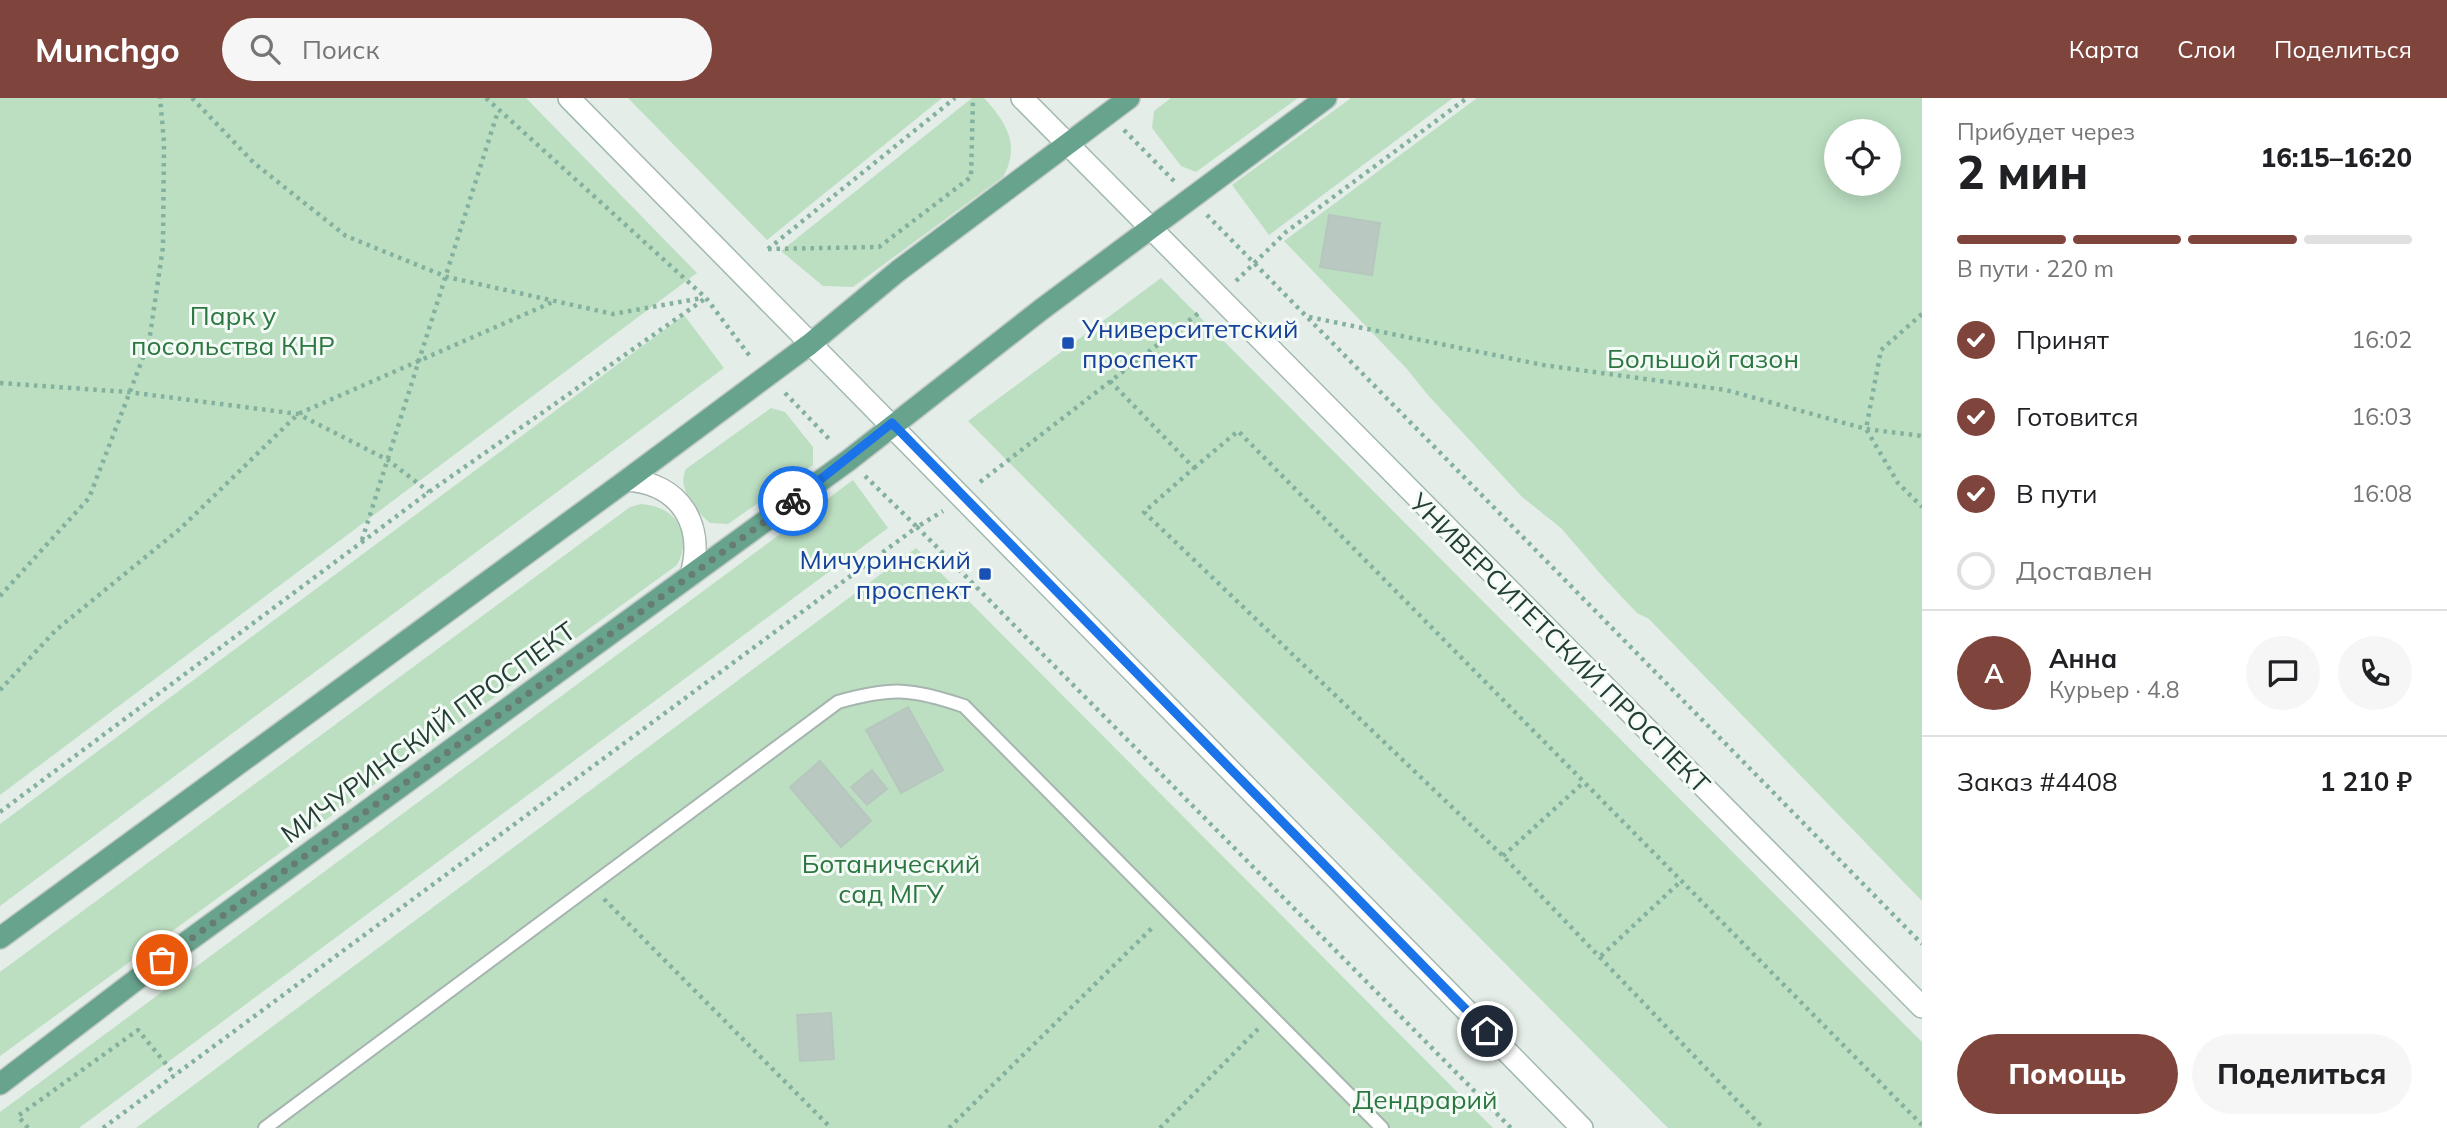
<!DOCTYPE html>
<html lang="ru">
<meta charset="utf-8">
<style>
body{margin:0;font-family:Mulish,sans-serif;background:#f6f6f6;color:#202124;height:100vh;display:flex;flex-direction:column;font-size:26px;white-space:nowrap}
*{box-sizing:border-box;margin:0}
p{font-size:23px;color:#757577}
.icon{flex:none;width:38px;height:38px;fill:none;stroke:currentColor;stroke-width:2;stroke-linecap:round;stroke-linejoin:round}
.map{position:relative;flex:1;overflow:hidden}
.drawer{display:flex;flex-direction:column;background:#fff;width:525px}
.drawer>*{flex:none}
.controls{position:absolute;left:1824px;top:21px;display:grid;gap:14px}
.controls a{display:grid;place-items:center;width:77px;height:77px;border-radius:50%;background:#fff;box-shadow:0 4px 18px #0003;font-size:35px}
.pin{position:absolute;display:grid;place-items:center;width:60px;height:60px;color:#fff;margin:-30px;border:4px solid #fff;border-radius:50%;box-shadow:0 2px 7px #0007}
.courier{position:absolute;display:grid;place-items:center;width:70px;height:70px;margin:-35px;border:5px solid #1a73e8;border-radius:50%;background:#fff;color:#222;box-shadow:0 2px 9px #0007}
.overview em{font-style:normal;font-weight:800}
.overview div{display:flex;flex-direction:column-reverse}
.overview{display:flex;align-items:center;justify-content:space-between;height:119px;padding:0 35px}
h1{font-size:46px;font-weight:800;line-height:52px}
.bar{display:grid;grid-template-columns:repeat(4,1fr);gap:10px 7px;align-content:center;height:84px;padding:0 35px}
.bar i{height:9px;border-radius:5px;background:#e0e0e0}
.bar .active{background:#7f453d}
.bar p{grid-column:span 4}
.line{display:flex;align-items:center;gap:18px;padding:0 35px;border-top:2px solid #e0e0e0}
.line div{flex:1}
.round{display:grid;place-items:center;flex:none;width:74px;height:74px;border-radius:37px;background:#f6f6f6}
ol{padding:0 35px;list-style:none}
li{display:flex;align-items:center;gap:21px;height:77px}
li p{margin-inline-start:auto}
li .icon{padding:7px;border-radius:50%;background:#7f453d;color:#fff;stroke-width:4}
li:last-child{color:#757577}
li i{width:38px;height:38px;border:4px solid #e0e0e0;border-radius:50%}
.primary-button{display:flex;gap:14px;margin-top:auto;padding:14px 35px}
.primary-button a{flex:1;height:80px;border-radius:42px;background:#7f453d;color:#fff;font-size:28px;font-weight:800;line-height:80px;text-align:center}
.primary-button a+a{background:#f6f6f6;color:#202124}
header{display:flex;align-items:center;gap:42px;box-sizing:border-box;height:98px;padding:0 35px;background:#7f453d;color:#fff}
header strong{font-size:33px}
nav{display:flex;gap:38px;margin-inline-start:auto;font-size:24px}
.search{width:490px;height:63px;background:#f6f6f6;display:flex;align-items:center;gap:18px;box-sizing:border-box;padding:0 24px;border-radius:38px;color:#757577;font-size:26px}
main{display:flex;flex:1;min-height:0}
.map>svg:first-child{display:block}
.green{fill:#bcdfc2;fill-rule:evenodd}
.building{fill:#b9c8c1;stroke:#b6c7be;stroke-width:2}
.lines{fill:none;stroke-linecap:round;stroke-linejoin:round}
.service-casing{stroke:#a6b5af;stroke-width:16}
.minor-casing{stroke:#a6b5af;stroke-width:24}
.secondary-casing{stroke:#a2b9af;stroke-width:24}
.primary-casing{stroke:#c1c9c6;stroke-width:24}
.path{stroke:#84b19e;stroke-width:4.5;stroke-dasharray:3.5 5;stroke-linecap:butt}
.service{stroke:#fff;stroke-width:12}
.minor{stroke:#fff;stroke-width:21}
.secondary{stroke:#fff;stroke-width:21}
.primary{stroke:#68a38e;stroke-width:21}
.done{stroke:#677c74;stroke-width:7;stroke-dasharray:0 12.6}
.route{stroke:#1a73e8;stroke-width:9}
.transit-dot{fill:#1a4fb4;stroke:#f4faf6;stroke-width:2.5}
.labels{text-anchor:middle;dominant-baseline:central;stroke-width:6;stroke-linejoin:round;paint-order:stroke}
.park-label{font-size:26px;fill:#2c7741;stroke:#f4faf6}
.transit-label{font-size:26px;fill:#164399;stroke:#f4faf6;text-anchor:start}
.street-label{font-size:26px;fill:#233f35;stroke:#f4faf6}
</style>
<header>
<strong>Munchgo</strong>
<div class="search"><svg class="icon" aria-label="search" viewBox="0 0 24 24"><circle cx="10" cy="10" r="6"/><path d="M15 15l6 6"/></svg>Поиск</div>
<nav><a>Карта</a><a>Слои</a><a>Поделиться</a></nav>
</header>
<main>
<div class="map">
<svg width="1922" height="1030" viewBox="0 0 1922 1030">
<rect width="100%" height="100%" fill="#e4ede8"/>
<g class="green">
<path d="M 0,0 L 526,0 L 697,175 L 0,697 Z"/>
<path d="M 628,0 L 942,0 L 767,142 Z"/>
<path d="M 972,0 L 984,0 C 1006,24 1021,47 1003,79 L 853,189 L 823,188 L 781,153 Z"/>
<path d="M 1171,0 L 1298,0 L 1196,74 L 1181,68 L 1152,30 L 1154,13 Z"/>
<path d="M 1351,0 L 1453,0 L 1269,137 L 1232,87 Z"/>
<path d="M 1477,0 L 1922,0 L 1922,803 L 1649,521 L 1637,515 L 1604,480 L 1561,430 L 1522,399 L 1427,296 L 1407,271 L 1284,143 ZM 1836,33 L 1888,33 L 1888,86 L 1836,86 Z"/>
<path d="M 1161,180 L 1922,944 L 1922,1030 L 1668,1030 L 968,323 Z"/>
<path d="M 684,217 L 724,270 L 0,808 L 0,726 Z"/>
<path d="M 771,310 L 785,314 L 813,349 L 813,367 L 728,426 L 710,425 C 696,413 676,390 686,371 Z"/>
<path d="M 853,382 L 888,430 L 79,1030 L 0,1030 L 0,1014 Z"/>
<path d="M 641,406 C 676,408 694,436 677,467 L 0,958 L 0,874 L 630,409 Z"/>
<path d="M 916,450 L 1493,1030 L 136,1030 Z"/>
</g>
<g class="building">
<path d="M 1329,117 L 1380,125 L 1372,177 L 1320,169 Z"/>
<path d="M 908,609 L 943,672 L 901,695 L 866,632 Z"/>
<path d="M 820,663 L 871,723 L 841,749 L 790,689 Z"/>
<path d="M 872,672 L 887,691 L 867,707 L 851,689 Z"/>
<path d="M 831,915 L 834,961 L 800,963 L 797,917 Z"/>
</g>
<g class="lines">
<defs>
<path id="service" d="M 265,1030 L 838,604 C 891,589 911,590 964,608 L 1382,1030"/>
<path id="minor" d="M 627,382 C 681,386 705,427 691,477"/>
<g id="secondary">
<path d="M 569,0 L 1582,1030"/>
<path d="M 1022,0 L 1922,909"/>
</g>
<g id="primary">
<path d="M 0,840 L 627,382 L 810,246 L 898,173 L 1129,0"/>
<path d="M 0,986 L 162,862 L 849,362 L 1042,211 L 1326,0"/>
</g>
</defs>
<use href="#service" class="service-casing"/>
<use href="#minor" class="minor-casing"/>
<use href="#secondary" class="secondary-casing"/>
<use href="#primary" class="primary-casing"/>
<g class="path">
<path d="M 192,0 L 254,65 L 346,138 L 447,179 L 613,216 L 702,200"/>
<path d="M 486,0 L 706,200 L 752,261"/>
<path d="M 1124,32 L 1174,83"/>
<path d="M 1207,117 L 1922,846"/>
<path d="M 768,151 L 879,149 L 971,79 L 973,0"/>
<path d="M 768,151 L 955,0"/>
<path d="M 1236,183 L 1286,134 L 1467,0"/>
<path d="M 1922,216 L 1881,252 L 1866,331 L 1898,385 L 1922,409"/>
<path d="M 1309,219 L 1543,267 L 1726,292 L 1866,331 L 1922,338"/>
<path d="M 1110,283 L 1194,370 L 1144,414 L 1503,758 L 1763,1030"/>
<path d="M 0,285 L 128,294 L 298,316 L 388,362 L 429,394"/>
<path d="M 785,295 L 832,344"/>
<path d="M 1194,370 L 1238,333 L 1922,1027"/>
<path d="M 865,378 L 917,429 L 943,413"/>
<path d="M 980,384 L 1200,214"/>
<path d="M 362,442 L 498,13"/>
<path d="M 0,498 L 89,400 L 149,244 L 163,149 L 164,44 L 160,0"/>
<path d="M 0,592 L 56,532 L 181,430 L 298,316 L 555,203"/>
<path d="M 0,714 L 429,394 L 706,200"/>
<path d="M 1503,758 L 1584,684"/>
<path d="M 604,801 L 831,1030"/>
<path d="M 1601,858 L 1681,783"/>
<path d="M 28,1030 L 18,1018 L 138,932 L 175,977"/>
<path d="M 103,1030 L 917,429 L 1511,1030"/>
<path d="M 949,1030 L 1154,828"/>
<path d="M 1160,1030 L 1258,931"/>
</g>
<use href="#service" class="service"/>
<use href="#minor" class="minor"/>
<use href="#secondary" class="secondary"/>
<use href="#primary" class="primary"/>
</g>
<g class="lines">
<path class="done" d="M 162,862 L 793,403"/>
<path class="route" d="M 793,403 L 892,325 L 1487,933"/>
</g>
<g class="transit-dot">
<rect x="1061" y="238" width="14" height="14" rx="3.5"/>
<rect x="978" y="469" width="14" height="14" rx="3.5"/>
</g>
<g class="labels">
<g class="park-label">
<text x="233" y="217">Парк у<tspan x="233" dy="30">посольства КНР</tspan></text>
<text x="1703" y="260">Большой газон</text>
<text x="891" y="765">Ботанический<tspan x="891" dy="30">сад МГУ</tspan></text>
<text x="1425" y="1001">Дендрарий</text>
</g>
<g class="transit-label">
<text x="1082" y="230">Университетский<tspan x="1082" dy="30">проспект</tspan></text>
<text x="971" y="461" text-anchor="end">Мичуринский<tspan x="971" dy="30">проспект</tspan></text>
</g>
<g class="street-label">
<text transform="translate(1560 545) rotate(45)">УНИВЕРСИТЕТСКИЙ ПРОСПЕКТ</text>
<text transform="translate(428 634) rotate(-36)">МИЧУРИНСКИЙ ПРОСПЕКТ</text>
</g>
</g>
</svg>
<div class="controls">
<a><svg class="icon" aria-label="locate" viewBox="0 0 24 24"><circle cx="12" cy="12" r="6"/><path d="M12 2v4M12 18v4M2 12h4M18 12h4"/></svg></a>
</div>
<div class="pin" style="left:162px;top:862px;background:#ea580c"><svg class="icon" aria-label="bag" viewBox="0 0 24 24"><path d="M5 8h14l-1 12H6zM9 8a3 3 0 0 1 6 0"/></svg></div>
<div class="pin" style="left:1487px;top:933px;background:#1f2937"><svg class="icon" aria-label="home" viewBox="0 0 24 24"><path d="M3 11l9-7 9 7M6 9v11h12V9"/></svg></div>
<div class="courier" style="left:793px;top:403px"><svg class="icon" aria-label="bike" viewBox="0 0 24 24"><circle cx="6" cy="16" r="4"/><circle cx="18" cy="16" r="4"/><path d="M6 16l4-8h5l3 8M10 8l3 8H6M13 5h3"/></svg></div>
</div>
<section class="drawer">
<div class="overview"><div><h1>2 мин</h1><p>Прибудет через</p></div><em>16:15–16:20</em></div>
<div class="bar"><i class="active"></i><i class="active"></i><i class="active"></i><i></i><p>В пути · 220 m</p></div>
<ol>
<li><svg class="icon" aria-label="check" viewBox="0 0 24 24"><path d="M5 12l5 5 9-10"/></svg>Принят<p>16:02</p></li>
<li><svg class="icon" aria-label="check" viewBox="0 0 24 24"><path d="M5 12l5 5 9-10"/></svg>Готовится<p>16:03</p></li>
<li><svg class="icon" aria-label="check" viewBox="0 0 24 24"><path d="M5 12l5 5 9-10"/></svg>В пути<p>16:08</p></li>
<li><i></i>Доставлен</li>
</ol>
<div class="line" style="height:126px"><b class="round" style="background:#7f453d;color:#fff">А</b><div><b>Анна</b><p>Курьер · 4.8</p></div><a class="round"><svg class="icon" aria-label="chat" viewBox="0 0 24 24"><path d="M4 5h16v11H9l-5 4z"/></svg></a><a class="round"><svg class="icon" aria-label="phone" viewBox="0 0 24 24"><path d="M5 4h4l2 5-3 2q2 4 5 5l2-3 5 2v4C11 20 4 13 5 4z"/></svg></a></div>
<div class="line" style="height:91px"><div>Заказ #4408</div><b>1 210 ₽</b></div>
<div class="primary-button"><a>Помощь</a><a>Поделиться</a></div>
</section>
</main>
